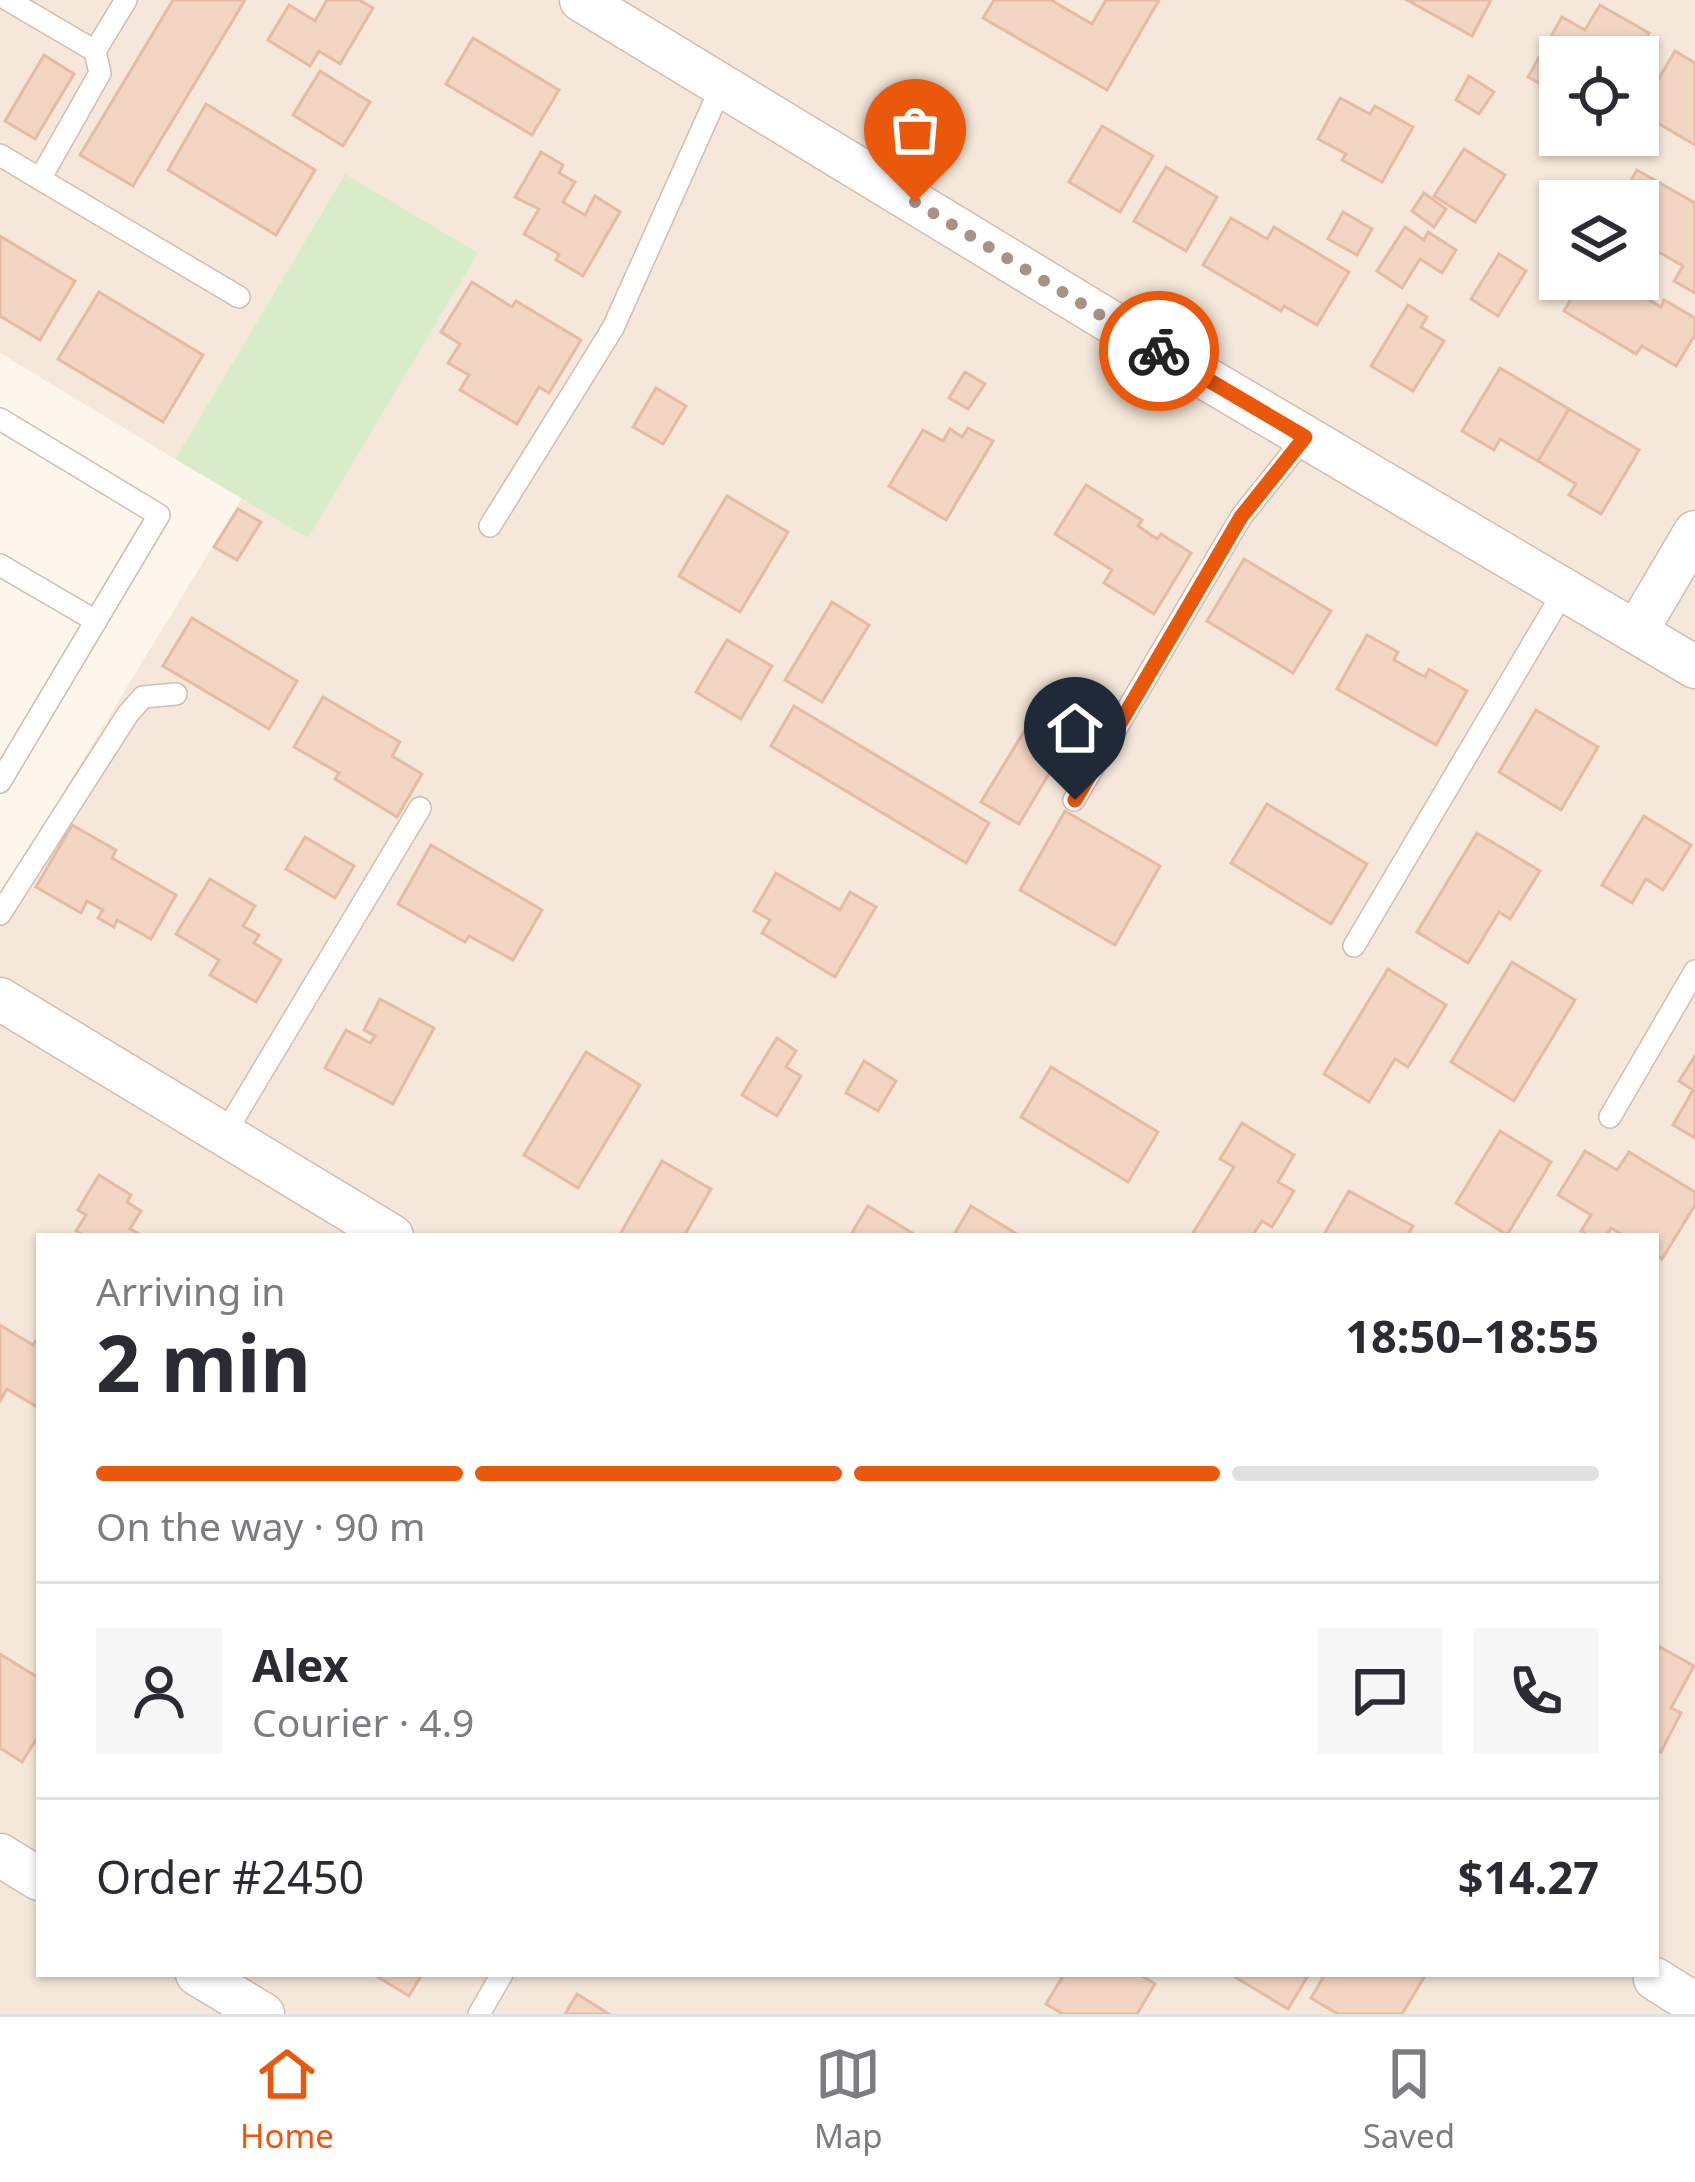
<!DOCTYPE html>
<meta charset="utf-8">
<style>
body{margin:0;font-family:"Noto Sans",sans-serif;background:#f7f7f7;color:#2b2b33;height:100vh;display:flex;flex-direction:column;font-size:45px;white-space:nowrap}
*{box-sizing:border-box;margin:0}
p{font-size:39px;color:#7c7c81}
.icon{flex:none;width:66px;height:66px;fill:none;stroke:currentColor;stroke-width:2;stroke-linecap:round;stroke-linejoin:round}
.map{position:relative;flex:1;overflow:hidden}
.side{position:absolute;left:36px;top:1233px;width:1623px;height:744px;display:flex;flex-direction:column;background:#fff;border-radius:0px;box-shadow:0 3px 9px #0004}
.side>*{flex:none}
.controls{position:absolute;left:1539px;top:36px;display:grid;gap:24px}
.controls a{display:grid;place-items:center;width:120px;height:120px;border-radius:0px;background:#fff;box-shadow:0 3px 9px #0004;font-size:60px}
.pin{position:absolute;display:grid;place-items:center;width:102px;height:102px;color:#fff;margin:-123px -51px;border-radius:50% 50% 50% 0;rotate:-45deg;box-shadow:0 0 12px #0007}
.pin .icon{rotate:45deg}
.courier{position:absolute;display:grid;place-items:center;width:120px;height:120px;margin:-60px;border:9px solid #ea580c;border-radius:50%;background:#fff;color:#222;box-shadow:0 3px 15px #0007}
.headline em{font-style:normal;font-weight:700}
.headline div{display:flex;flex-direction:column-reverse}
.headline{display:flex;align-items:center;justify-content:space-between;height:204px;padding:0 60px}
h1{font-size:78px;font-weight:700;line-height:90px}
.bar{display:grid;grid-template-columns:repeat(4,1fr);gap:18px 12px;align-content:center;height:144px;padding:0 60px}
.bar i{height:15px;border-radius:9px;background:#e1e1e2}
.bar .on{background:#ea580c}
.bar p{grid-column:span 4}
.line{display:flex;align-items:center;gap:30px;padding:0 60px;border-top:3px solid #e1e1e2}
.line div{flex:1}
.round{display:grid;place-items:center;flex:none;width:126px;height:126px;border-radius:0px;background:#f7f7f7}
.dock{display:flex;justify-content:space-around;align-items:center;height:168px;border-top:3px solid #e1e1e2;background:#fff;font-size:33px;color:#7c7c81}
.dock a{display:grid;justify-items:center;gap:6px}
.dock .on{color:#ea580c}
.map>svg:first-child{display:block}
.residential{fill:#f5e8da;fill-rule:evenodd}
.green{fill:#d8ecc9}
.building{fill:#f3d5c3;stroke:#e6bba3;stroke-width:3}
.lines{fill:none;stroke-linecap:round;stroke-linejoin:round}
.lane-casing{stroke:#d1beb0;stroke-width:24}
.street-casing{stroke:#d1beb0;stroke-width:45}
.lane{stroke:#fff;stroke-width:21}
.street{stroke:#fff;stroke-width:42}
.done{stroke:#a89285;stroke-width:12;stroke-dasharray:0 21.6}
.route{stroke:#ea580c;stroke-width:15}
</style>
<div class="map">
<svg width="1695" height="2014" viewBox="0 0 1695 2014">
<rect width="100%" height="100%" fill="#fdf6ec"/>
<path class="residential" d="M 0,0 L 1695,0 L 1695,2014 L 0,2014 L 0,896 L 242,498 L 308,538 L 345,174 L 175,459 L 0,353 ZM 1560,57 L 1638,57 L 1638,135 L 1560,135 ZM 1560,201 L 1638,201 L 1638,279 L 1560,279 ZM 39,1236 L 1656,1236 L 1656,1974 L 39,1974 Z"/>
<path class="green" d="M 345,174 L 478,253 L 308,538 L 175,459 Z"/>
<g class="building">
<path d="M 173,0 L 245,0 L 133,186 L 80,155 Z"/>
<path d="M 327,0 L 359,0 L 373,8 L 340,64 L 319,51 L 310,66 L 268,40 L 289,5 L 315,21 Z"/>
<path d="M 994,0 L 1051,0 L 1092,24 L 1106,0 L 1159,0 L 1107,90 L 983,18 Z"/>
<path d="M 1407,0 L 1491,0 L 1472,36 Z"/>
<path d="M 1600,5 L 1649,33 L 1636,57 L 1560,57 L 1560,95 L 1528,77 L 1562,17 L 1585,30 Z"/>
<path d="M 473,38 L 559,90 L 532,135 L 446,84 Z"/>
<path d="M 1675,51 L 1695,63 L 1695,145 L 1639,112 Z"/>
<path d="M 44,55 L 74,74 L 35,139 L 5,121 Z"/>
<path d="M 320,71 L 370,102 L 343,146 L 293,115 Z"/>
<path d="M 1469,76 L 1494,92 L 1479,114 L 1456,100 Z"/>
<path d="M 1340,98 L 1370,114 L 1375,106 L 1413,127 L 1382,182 L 1342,160 L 1346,154 L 1318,139 Z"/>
<path d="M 206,104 L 315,170 L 276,235 L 168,170 Z"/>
<path d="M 1102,126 L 1153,156 L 1120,212 L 1069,182 Z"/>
<path d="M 1464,149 L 1505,175 L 1475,222 L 1434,196 Z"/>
<path d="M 541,152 L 563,165 L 559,173 L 575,182 L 563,202 L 585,215 L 595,196 L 620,212 L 583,276 L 556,260 L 559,254 L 524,234 L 539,209 L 515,197 Z"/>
<path d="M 1166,167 L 1217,197 L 1186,251 L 1134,221 Z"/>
<path d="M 1637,170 L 1695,203 L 1695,293 L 1674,281 L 1683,266 L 1638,240 L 1638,201 L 1619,201 Z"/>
<path d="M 1424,193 L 1446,209 L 1434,227 L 1412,211 Z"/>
<path d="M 1343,212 L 1372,229 L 1357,255 L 1328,239 Z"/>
<path d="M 1231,218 L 1267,239 L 1274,227 L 1349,272 L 1317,325 L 1284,306 L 1281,311 L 1203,265 Z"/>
<path d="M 1405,227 L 1424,240 L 1428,232 L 1456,250 L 1442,273 L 1420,259 L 1402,288 L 1377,271 Z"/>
<path d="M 0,236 L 75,281 L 40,340 L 0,316 Z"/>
<path d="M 1499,254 L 1526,271 L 1498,316 L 1471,299 Z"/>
<path d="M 1583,279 L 1614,279 L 1661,307 L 1664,300 L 1695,318 L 1695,335 L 1676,366 L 1642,346 L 1636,354 L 1564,311 Z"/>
<path d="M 472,282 L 512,307 L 516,301 L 581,340 L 549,393 L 539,387 L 517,424 L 460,390 L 469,375 L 448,363 L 460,344 L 441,332 Z"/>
<path d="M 99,292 L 203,355 L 163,422 L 58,359 Z"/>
<path d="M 1408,305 L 1427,317 L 1421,327 L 1444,341 L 1413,391 L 1371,366 Z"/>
<path d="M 1500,368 L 1569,409 L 1538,461 L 1500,439 L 1494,450 L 1462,431 Z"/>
<path d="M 965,372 L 985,384 L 968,409 L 949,398 Z"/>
<path d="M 656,388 L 686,406 L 663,444 L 633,427 Z"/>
<path d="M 1569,409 L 1639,450 L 1601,514 L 1569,495 L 1576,484 L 1538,461 Z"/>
<path d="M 968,428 L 993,441 L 946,520 L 889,486 L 923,430 L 943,441 L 950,429 L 962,437 Z"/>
<path d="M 1086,485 L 1142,520 L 1138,526 L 1157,539 L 1161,534 L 1191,553 L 1154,614 L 1104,583 L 1112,570 L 1055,534 Z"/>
<path d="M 727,496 L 788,532 L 740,612 L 679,576 Z"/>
<path d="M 238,509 L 261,522 L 237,560 L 214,547 Z"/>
<path d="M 1244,559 L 1331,611 L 1293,673 L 1207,621 Z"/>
<path d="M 832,602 L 869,625 L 822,702 L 785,680 Z"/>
<path d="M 192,618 L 297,681 L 269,729 L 163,666 Z"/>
<path d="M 1367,635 L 1398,652 L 1394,660 L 1425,677 L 1429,669 L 1467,691 L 1436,745 L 1337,689 Z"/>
<path d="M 727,640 L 772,666 L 741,719 L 696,692 Z"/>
<path d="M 323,697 L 400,742 L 392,756 L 422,774 L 397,817 L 335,779 L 339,773 L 294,747 Z"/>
<path d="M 794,706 L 989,823 L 966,863 L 771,746 Z"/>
<path d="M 1536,710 L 1598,747 L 1561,810 L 1499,772 Z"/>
<path d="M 1028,725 L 1065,747 L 1019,824 L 981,802 Z"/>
<path d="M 1267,804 L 1367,864 L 1331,924 L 1231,863 Z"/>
<path d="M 1065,811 L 1160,866 L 1115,945 L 1020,890 Z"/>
<path d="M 1644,816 L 1691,845 L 1663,890 L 1646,879 L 1632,903 L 1602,885 Z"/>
<path d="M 72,825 L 116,850 L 112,858 L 176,895 L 151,939 L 117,920 L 114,927 L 98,918 L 103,910 L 87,901 L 81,913 L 36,887 Z"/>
<path d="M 1477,833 L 1540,871 L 1510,919 L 1499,912 L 1468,963 L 1417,932 Z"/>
<path d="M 305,837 L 354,866 L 335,898 L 286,869 Z"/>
<path d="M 431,845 L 542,910 L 513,960 L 469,936 L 465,942 L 398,904 Z"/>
<path d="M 776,873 L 840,910 L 850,892 L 876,907 L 835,977 L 762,933 L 770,920 L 754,911 Z"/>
<path d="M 210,879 L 255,906 L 243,926 L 259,935 L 254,943 L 281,960 L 256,1002 L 210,975 L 219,960 L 176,934 Z"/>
<path d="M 1512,962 L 1575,1000 L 1514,1101 L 1451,1062 Z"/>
<path d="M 1388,969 L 1446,1005 L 1408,1067 L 1395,1059 L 1369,1102 L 1324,1074 Z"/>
<path d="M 380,999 L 434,1028 L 393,1104 L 325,1068 L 346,1030 L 370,1043 L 375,1036 L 364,1030 Z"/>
<path d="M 777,1038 L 796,1051 L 786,1067 L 801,1076 L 777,1116 L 742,1095 Z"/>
<path d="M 586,1052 L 640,1085 L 578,1188 L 524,1155 Z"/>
<path d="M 1695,1056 L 1695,1138 L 1673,1125 L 1693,1090 L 1679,1081 Z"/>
<path d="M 864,1061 L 896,1081 L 878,1111 L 846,1093 Z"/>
<path d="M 1051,1067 L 1158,1132 L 1128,1182 L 1021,1117 Z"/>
<path d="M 1242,1123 L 1294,1155 L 1278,1182 L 1294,1191 L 1272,1227 L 1262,1221 L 1252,1236 L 1191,1236 L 1234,1167 L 1220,1159 Z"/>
<path d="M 1500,1131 L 1551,1162 L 1507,1235 L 1456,1203 Z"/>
<path d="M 1585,1151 L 1617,1170 L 1629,1152 L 1695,1192 L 1695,1205 L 1662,1259 L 1656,1255 L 1656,1236 L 1625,1236 L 1611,1228 L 1606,1236 L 1588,1236 L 1581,1231 L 1591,1215 L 1558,1195 Z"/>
<path d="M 662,1161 L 711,1189 L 684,1236 L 619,1236 Z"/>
<path d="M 99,1175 L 131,1195 L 127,1202 L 141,1211 L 130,1229 L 138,1233 L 136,1236 L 85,1236 L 76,1231 L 86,1215 L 78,1210 Z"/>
<path d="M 1349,1191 L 1413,1226 L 1407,1236 L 1323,1236 Z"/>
<path d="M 868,1206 L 914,1234 L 913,1236 L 850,1236 Z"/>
<path d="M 971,1206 L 1020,1236 L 953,1236 Z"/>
<path d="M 0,1325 L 33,1345 L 39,1336 L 39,1408 L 7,1389 L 0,1401 Z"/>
<path d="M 1660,1647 L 1694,1666 L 1671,1708 L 1681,1713 L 1661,1752 L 1656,1749 L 1656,1654 Z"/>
<path d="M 0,1654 L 39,1678 L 39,1735 L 22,1762 L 0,1748 Z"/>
<path d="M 373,1974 L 422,1974 L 409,1996 Z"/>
<path d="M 1064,1974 L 1139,1974 L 1155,1984 L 1137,2014 L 1063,2014 L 1046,2004 Z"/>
<path d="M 1230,1974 L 1309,1974 L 1288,2009 Z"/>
<path d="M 1325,1974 L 1426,1974 L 1402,2014 L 1338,2014 L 1311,1998 Z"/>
<path d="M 577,1994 L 609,2014 L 565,2014 Z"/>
</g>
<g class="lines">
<defs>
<g id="lane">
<path d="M 95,51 L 126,0"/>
<path d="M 0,155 L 40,179 L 100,73 L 95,51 L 8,0"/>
<path d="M 40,179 L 239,297"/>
<path d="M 0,419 L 159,515 L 0,782"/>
<path d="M 490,526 L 613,328 L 722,85"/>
<path d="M 0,565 L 96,621"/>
<path d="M 1074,800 L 1241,517 L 1305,437"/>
<path d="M 0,914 L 128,714 L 143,697 L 176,694"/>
<path d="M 1354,946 L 1564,591"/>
<path d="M 1610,1117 L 1695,971"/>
<path d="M 224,1135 L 420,808"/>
<path d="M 479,2014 L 502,1974"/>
</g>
<g id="street">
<path d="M 581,0 L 1124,330 L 1695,667"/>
<path d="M 1636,632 L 1695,532"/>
<path d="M 0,999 L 392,1236"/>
<path d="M 0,1855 L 39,1879"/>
<path d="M 197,1974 L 263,2014"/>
<path d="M 1655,1979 L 1695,2004"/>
</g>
</defs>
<use href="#lane" class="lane-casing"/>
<use href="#street" class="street-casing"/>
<use href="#lane" class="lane"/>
<use href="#street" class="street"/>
</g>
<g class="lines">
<path class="done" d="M 915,202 L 1159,351"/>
<path class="route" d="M 1075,800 L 1241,517 L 1305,437 L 1159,351"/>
</g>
</svg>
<div class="controls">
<a><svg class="icon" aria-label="locate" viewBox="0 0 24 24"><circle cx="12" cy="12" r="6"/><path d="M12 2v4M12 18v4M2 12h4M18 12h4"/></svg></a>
<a><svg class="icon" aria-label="layers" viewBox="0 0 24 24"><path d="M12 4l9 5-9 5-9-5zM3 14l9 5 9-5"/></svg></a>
</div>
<div class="pin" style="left:915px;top:202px;background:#ea580c"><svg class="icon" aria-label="bag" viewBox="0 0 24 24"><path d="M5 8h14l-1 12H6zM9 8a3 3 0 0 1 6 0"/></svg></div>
<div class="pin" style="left:1075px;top:800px;background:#1f2937"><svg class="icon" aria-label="home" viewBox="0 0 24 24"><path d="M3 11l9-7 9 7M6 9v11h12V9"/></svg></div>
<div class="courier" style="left:1159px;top:351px"><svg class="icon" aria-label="bike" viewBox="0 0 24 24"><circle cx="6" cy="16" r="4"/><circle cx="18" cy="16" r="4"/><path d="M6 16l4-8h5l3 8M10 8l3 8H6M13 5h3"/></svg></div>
<section class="side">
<div class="headline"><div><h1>2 min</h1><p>Arriving in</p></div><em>18:50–18:55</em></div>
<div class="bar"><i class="on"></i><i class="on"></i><i class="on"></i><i></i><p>On the way · 90 m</p></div>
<div class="line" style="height:216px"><a class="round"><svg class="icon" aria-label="person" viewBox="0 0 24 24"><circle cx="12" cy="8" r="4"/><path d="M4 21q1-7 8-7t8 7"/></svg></a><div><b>Alex</b><p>Courier · 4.9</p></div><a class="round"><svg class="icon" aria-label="chat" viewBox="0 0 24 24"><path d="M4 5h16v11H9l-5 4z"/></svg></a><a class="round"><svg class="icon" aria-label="phone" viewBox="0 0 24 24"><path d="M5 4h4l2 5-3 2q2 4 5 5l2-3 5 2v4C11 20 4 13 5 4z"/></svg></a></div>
<div class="line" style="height:156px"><div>Order #2450</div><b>$14.27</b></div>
</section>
</div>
<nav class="dock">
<a class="on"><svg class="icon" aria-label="home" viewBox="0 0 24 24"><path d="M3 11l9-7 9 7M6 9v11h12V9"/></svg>Home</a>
<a><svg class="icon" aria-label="map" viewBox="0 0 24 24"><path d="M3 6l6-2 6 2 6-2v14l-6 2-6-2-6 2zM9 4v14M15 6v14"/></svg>Map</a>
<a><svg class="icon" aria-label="saved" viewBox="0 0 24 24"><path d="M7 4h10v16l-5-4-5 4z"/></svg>Saved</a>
</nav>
